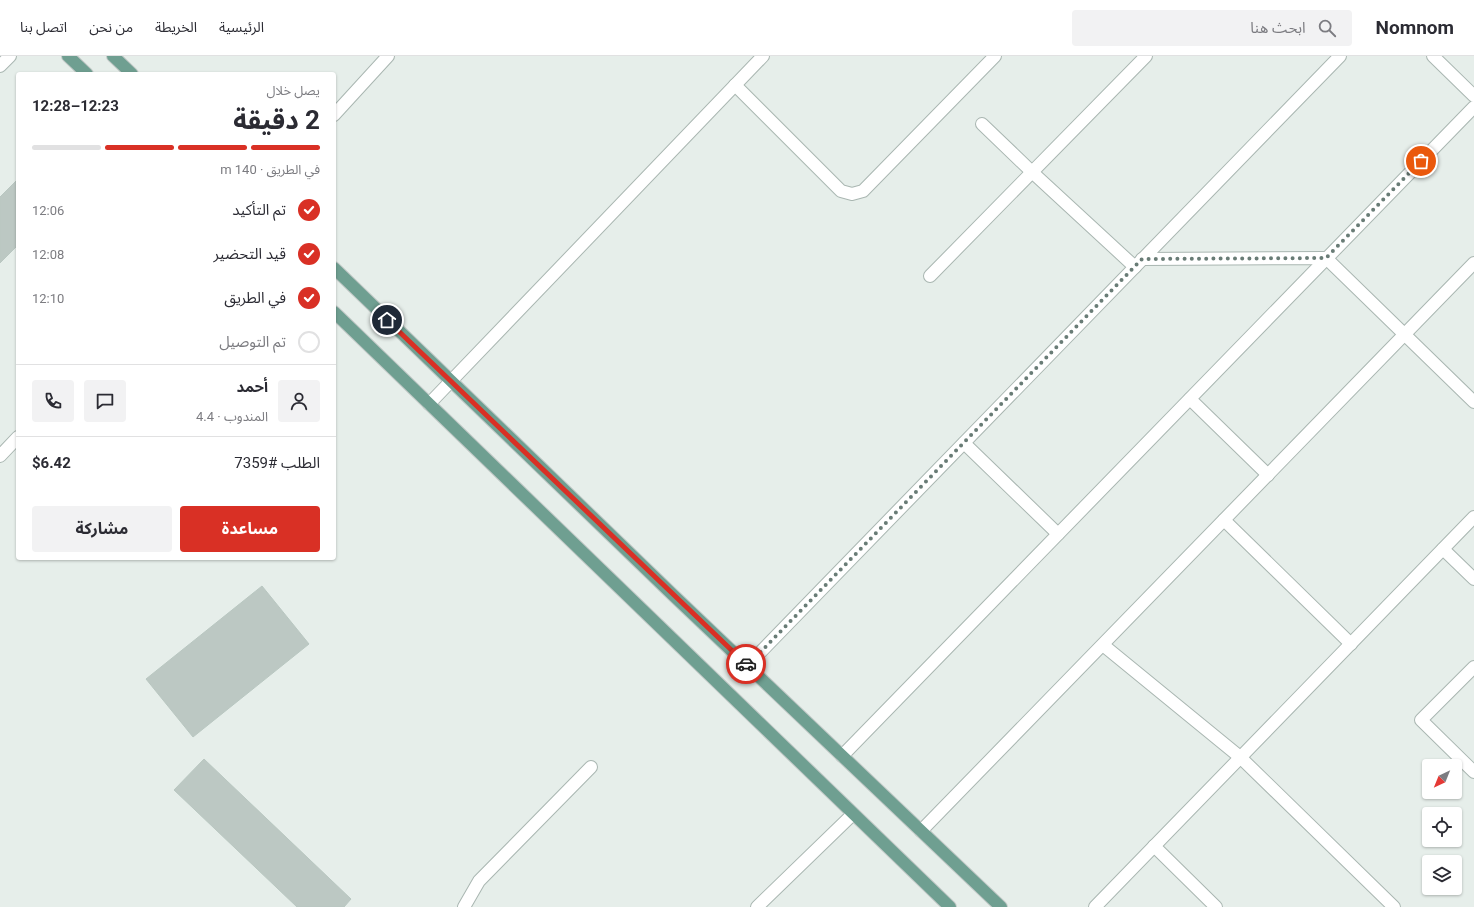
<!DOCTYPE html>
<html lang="ar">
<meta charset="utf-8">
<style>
body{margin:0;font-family:Roboto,"Noto Sans Arabic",sans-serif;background:#f2f2f3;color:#2b2b33;direction:rtl;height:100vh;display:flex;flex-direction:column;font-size:15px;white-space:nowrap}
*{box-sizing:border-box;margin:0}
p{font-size:13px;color:#7c7c81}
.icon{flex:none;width:22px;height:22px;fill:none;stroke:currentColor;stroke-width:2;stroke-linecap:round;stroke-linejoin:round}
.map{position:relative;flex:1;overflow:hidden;direction:ltr}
.sheet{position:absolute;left:16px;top:16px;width:320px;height:488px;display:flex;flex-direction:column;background:#fff;border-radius:4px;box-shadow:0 1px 3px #0004;direction:rtl}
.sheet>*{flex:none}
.needle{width:26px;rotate:223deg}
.controls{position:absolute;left:1422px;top:703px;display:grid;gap:8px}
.controls a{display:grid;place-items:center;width:40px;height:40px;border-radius:4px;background:#fff;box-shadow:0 1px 3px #0004;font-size:20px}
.pin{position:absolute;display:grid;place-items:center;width:34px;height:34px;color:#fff;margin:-17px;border:2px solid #fff;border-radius:50%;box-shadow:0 1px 4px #0007}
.courier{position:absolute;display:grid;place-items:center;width:40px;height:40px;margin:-20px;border:3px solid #d93025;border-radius:50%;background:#fff;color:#222;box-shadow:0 1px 5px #0007}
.overview em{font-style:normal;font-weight:700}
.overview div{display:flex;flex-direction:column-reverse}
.overview{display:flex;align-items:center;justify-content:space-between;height:68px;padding:0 16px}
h1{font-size:26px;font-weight:700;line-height:30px}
.bar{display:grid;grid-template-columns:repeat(4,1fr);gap:6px 4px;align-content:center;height:48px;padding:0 16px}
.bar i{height:5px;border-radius:3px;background:#e1e1e2}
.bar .on{background:#d93025}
.bar p{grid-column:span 4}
.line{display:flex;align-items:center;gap:10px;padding:0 16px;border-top:1px solid #e1e1e2}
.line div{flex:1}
.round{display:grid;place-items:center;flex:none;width:42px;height:42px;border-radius:4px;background:#f2f2f3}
ol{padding:0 16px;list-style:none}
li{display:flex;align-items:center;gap:12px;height:44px}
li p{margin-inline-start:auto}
li .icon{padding:4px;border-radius:50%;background:#d93025;color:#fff;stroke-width:4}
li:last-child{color:#7c7c81}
li i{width:22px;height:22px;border:2px solid #e1e1e2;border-radius:50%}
.action{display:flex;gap:8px;margin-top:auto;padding:8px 16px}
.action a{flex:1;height:46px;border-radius:4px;background:#d93025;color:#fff;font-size:16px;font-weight:700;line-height:46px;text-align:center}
.action a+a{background:#f2f2f3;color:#2b2b33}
header{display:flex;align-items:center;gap:24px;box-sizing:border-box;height:56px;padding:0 20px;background:#fff;border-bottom:1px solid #e1e1e2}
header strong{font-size:19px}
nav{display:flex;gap:22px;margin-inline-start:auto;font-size:14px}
.search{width:280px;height:36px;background:#f2f2f3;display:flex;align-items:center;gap:10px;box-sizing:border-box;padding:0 14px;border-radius:4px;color:#7c7c81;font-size:15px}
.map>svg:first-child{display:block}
.building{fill:#bcc8c3;stroke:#b9c7c1}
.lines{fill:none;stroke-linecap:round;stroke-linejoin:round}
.service-casing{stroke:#a9b6b1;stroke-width:14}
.minor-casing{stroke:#a9b6b1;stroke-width:14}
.primary-casing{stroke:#c2c9c7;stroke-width:14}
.service{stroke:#fff;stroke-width:12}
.minor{stroke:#fff;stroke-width:12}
.primary{stroke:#6f9f91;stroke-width:12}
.done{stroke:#697c76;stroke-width:4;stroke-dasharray:0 7.2}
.route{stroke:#d93025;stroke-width:5}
</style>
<header>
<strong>Nomnom</strong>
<div class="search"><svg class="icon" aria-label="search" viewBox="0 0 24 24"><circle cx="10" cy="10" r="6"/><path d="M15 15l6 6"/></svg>ابحث هنا</div>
<nav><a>الرئيسية</a><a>الخريطة</a><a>من نحن</a><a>اتصل بنا</a></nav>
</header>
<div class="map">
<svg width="1474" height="851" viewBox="0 0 1474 851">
<rect width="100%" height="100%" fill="#e6eeea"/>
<g class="building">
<path d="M 18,123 L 18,189 L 0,207 L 0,141 Z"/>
<path d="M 262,530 L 309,588 L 193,681 L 146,623 Z"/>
<path d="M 204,703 L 351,843 L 344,851 L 297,851 L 174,734 Z"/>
</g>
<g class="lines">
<defs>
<g id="service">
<path d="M 0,10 L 10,0"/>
<path d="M 334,59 L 388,0"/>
<path d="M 0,400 L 18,381"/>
<path d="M 464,851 L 479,825 L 591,711"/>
<path d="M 757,851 L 853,758"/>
</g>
<g id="minor">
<path d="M 1433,0 L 1474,40"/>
<path d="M 735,29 L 841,135 L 852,138 L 863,135 L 995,0"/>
<path d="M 982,68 L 1032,116 L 1135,211"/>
<path d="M 1142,203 L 1326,202 L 1474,346"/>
<path d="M 930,220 L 1146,0"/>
<path d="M 1190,343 L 1268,419"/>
<path d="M 429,348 L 763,0"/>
<path d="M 964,387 L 1058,478"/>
<path d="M 1224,464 L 1351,588"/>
<path d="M 1443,493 L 1474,523"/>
<path d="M 1103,589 L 1240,701 L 1394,851"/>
<path d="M 747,610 L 1340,0"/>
<path d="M 1474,611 L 1421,664 L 1474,716"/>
<path d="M 842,700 L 1474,51"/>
<path d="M 921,775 L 1474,207"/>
<path d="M 1154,790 L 1216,851"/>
<path d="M 1095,851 L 1474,461"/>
</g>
<g id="primary">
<path d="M 68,0 L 87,18"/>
<path d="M 113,0 L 132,18"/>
<path d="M 334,212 L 673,539 L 1001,851"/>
<path d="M 334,256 L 950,851"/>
</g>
</defs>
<use href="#service" class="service-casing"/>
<use href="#minor" class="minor-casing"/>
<use href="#primary" class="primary-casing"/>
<use href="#service" class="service"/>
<use href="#minor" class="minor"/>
<use href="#primary" class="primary"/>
</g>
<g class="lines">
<path class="done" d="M 746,608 L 747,610 L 1142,203 L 1326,202 L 1421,105"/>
<path class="route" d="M 387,264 L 746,608"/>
</g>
</svg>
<div class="controls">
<a><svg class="needle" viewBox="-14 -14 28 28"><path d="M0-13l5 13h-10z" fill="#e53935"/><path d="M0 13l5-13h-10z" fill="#7c7c81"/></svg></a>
<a><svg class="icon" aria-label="locate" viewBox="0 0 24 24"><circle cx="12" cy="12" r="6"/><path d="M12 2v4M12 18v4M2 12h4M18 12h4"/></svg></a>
<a><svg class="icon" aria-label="layers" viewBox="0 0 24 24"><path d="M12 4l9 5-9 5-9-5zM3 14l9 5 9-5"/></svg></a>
</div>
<div class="pin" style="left:1421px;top:105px;background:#ea580c"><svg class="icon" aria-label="bag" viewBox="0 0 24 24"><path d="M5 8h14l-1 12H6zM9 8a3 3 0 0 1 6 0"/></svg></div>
<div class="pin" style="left:387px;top:264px;background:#1f2937"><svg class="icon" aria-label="home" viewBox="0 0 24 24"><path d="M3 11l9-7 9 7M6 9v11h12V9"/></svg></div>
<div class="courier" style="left:746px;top:608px"><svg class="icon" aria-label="car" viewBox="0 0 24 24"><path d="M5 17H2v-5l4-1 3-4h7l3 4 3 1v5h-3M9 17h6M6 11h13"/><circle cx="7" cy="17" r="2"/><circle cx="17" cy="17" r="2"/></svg></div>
<section class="sheet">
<div class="overview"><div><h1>2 دقيقة</h1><p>يصل خلال</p></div><em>12:23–12:28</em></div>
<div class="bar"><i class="on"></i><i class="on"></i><i class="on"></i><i></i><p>في الطريق · 140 m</p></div>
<ol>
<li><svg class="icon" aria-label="check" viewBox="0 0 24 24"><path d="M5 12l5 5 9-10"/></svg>تم التأكيد<p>12:06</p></li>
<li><svg class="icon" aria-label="check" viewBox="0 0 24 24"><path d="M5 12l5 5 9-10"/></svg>قيد التحضير<p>12:08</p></li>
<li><svg class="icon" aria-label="check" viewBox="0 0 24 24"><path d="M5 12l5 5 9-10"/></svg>في الطريق<p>12:10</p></li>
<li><i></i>تم التوصيل</li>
</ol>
<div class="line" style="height:72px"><a class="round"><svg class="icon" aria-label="person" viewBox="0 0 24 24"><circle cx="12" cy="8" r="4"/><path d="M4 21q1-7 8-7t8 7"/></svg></a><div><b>أحمد</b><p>المندوب · 4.4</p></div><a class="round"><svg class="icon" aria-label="chat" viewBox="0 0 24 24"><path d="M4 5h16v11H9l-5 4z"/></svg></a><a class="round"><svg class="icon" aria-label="phone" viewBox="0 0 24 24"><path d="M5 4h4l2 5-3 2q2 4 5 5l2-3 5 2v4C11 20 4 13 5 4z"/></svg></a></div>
<div class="line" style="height:52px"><div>الطلب #7359</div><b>$6.42</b></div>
<div class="action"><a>مساعدة</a><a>مشاركة</a></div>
</section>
</div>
